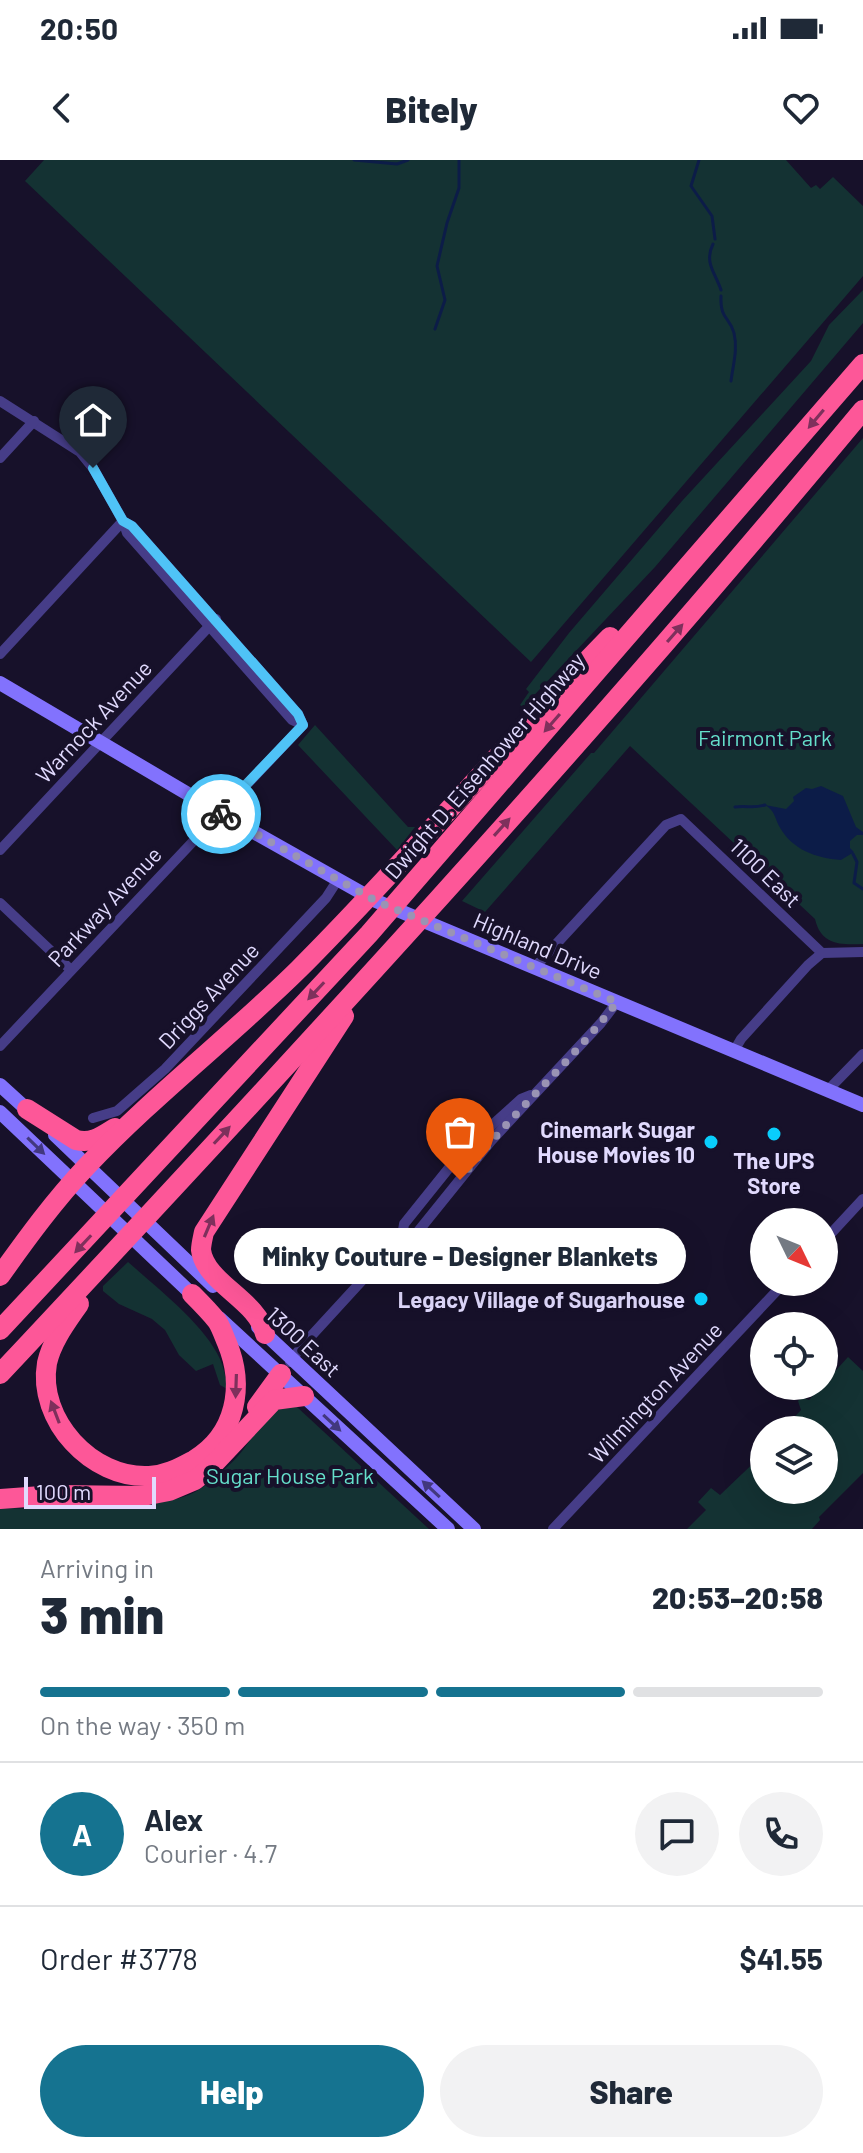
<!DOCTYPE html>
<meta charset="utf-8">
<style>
body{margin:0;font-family:Barlow,sans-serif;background:#f2f2f3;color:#1f2937;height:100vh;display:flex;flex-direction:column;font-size:30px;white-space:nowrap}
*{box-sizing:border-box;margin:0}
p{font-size:26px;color:#747a83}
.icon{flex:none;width:44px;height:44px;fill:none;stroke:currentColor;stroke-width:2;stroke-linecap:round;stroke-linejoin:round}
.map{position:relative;height:1369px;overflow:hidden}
.details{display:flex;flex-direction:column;background:#fff;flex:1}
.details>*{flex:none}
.needle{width:52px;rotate:133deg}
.fabs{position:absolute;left:750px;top:1048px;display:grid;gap:16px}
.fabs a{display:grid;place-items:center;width:88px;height:88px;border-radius:50%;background:#fff;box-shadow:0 8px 32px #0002;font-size:40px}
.scale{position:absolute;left:24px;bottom:20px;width:132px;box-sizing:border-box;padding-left:8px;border:4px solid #e1dafe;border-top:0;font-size:22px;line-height:28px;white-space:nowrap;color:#e1dafe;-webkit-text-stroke:6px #17112a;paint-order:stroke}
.pin{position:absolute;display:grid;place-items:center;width:68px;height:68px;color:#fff;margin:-82px -34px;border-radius:50% 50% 50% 0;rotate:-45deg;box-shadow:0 0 8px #0007}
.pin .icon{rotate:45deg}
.courier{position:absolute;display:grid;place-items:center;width:80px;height:80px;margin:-40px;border:6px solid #4fc3f7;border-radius:50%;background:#fff;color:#222;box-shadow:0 2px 10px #0007}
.bubble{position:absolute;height:56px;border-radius:28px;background:#fff;box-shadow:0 8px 32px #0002;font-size:26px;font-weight:800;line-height:56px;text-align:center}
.head em{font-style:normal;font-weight:800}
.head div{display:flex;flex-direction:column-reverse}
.head{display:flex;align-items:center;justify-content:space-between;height:136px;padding:0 40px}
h1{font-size:52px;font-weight:800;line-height:60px}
.bar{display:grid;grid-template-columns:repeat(4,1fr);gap:12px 8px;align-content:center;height:96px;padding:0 40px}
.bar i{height:10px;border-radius:6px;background:#e0e1e3}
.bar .active{background:#157390}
.bar p{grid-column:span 4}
.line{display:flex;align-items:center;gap:20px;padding:0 40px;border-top:2px solid #e0e1e3}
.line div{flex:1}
.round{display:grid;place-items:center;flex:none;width:84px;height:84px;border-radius:42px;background:#f2f2f3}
.primary-button{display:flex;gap:16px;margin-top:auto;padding:16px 40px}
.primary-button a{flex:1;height:92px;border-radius:48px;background:#157390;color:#fff;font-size:32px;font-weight:800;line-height:92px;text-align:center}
.primary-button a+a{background:#f2f2f3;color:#1f2937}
.status{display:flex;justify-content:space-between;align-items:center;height:56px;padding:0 40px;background:#fff;direction:ltr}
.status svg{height:22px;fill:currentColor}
header{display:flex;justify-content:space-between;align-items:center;height:104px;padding:0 40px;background:#fff;font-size:36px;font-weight:800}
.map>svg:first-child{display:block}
.green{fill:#143233}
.water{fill:#0c1c48}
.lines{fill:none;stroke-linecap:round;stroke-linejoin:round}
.stream{stroke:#0c1c48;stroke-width:3}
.street{stroke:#463d88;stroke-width:10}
.secondary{stroke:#8272fd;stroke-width:14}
.highway{stroke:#fd5798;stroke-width:20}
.oneway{fill:#7e305c}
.oneway2{fill:#42387e}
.done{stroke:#9a94b4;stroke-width:8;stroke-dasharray:0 14.4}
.route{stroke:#4fc3f7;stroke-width:10}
.poi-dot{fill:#09cefc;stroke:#17112a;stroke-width:3}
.labels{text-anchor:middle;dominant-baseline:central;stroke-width:8;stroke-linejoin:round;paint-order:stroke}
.street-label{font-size:22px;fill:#e1dafe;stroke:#17112a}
.park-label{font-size:22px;fill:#65dfcb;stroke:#17112a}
.poi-label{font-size:22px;font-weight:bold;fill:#e1dafe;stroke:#17112a;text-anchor:end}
</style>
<div class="status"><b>20:50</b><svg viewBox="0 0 49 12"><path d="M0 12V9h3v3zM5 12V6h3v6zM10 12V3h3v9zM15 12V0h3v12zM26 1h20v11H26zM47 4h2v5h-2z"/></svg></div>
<header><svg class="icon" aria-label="back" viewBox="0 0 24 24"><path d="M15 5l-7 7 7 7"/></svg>Bitely<svg class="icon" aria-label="heart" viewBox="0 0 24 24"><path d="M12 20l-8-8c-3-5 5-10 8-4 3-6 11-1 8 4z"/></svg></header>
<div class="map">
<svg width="863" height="1369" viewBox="0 0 863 1369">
<rect width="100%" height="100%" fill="#17112a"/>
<g class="green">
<path d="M 44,0 L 786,0 L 811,28 L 816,25 L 820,29 L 833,17 L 863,46 L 863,116 L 531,502 L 25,21 Z"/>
<path d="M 863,130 L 863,163 L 655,407 L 523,547 L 520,545 L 529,532 L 526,529 L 569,473 L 682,341 L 811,201 L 829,165 Z"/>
<path d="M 863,278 L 863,784 C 840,785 821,785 815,759 L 630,586 L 485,752 L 462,741 L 591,593 L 594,593 Z"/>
<path d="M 315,565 L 408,667 L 415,667 L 397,690 L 298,585 Z"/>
<path d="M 128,1102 C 156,1127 205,1165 220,1199 C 224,1208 226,1220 229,1230 L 220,1225 L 213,1204 L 196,1211 L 179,1195 L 165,1170 L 152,1159 L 119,1144 L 103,1131 L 103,1126 Z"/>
<path d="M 848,1197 L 863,1211 L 863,1313 L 819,1357 L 820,1360 L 812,1369 L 687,1369 L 706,1350 L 698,1342 L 711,1328 L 720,1335 L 764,1293 L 764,1330 L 824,1330 L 824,1270 L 782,1270 L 801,1250 L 798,1241 L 802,1237 L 809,1240 Z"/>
<path d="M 280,1245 L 297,1247 L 429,1369 L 0,1369 L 0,1348 C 42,1349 162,1351 195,1332 C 209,1324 227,1308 238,1296 C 255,1277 256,1262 280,1245 Z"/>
</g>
<path class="water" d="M 821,626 L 843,636 L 856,667 L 863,672 L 863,675 L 857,675 L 850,681 L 850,688 L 854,692 L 841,700 C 816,698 792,690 779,666 C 774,656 775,651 765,645 L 786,649 L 794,641 L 793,637 L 806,628 L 812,629 Z"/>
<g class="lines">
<g class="stream">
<path d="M 354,0 L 397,4 L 408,0"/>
<path d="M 699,0 L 691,26 L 712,56 L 715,79"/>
<path d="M 713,84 C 704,103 715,112 721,130"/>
<path d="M 721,136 C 720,160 730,157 734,173 C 738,189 733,205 731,221"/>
<path d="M 435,169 L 445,140 L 437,106 L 447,63 L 459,28 L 459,0"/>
<path d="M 735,647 C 748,645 751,649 765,645"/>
<path d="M 853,694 L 857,702 L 854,723 L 863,729"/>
</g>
<g class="street">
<path d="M 0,241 L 80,292 L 93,308 L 123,361 L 127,373 L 292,560 L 303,565"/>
<path d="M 0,298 L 34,261"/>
<path d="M 123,361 L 132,366 L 298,554 L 303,565"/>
<path d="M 0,494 L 123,361"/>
<path d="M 0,690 L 216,459"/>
<path d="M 0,743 L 71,810"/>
<path d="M 535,807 L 666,665 L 681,659 L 822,793"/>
<path d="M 0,886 L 303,565"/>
<path d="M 734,891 L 741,879 L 808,805 L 822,793 L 863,792"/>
<path d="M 828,930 L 863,894"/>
<path d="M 93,958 L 117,951 L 165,909 L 326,738 L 337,721"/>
<path d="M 402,1077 L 404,1064 L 461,993 L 521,939 L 531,935"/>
<path d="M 824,1081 L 863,1039"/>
<path d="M 290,1202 L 302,1186 L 402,1077 L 416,1074 L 491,981 L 601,863 L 617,842"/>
<path d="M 553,1369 L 785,1122"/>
</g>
<g class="secondary">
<path d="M 0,523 L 227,657 L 376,741 L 863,945"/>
<path d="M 0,925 L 33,955"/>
<path d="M 0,952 L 197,1139"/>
<path d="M 55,975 L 213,1126"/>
<path d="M 219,1158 L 448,1369"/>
<path d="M 258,1167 L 474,1369"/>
</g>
<g class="highway">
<path d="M 27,949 L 76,980 C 92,984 102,976 115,968"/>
<path d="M 0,1116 C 27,1078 54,1041 86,1007 C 153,936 230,877 299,809 C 406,702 504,585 610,477"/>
<path d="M 79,1144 C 66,1163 52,1181 47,1203 C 37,1260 92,1319 149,1316 C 167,1315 179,1308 194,1300 C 236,1275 245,1226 227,1183 C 224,1176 221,1167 217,1161 C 209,1151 200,1142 192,1134"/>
<path d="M 0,1170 L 369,774 L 863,204"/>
<path d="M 265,1174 C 258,1140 205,1123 201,1090 C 201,1085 203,1077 204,1072 L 344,856"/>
<path d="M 0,1214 C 295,899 588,582 863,250"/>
<path d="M 257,1247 L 281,1214"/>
<path d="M 0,1339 L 55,1335 L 143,1336 L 169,1331 L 195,1320 L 210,1308 L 274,1240 L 304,1236"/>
</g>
</g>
<defs><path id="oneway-solid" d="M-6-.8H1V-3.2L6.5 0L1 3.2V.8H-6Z" transform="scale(2)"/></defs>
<g class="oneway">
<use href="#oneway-solid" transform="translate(816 259) rotate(130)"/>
<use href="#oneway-solid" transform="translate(675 473) rotate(-49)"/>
<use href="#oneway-solid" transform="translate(552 563) rotate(131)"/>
<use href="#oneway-solid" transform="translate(502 667) rotate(-48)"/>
<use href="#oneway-solid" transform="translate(316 831) rotate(133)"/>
<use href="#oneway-solid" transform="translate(222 975) rotate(-47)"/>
<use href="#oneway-solid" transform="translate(209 1066) rotate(-67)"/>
<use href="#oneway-solid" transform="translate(83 1084) rotate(133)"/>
<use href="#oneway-solid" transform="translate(236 1226) rotate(92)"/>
<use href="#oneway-solid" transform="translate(55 1252) rotate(-111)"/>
</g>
<g class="oneway2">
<use href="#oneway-solid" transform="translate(36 986) rotate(44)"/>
<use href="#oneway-solid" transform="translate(332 1263) rotate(43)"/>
<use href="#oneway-solid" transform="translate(431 1329) rotate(-137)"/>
</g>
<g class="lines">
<path class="done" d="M 221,654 L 376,741 L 617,842 C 569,905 508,956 460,1020"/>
<path class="route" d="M 93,308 L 123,361 L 132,366 L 298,554 L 303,565 L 219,653 L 221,654"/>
</g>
<g class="poi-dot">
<circle cx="774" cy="974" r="8"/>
<circle cx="711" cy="982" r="8"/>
<circle cx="701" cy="1139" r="8"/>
</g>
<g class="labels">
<g class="street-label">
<text transform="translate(93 561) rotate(-47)">Warnock Avenue</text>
<text transform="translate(484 605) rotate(-49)">Dwight D. Eisenhower Highway</text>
<text transform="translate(766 712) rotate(44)">1100 East</text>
<text transform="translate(104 746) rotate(-47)">Parkway Avenue</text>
<text transform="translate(538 785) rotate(23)">Highland Drive</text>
<text transform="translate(208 835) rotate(-47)">Driggs Avenue</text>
<text transform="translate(304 1181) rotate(43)">1300 East</text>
<text transform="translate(655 1232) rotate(-47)">Wilmington Avenue</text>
</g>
<g class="park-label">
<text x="765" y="577">Fairmont Park</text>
<text x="290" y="1315">Sugar House Park</text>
</g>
<g class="poi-label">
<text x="695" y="969">Cinemark Sugar<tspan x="695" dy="25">House Movies 10</tspan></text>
<text x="774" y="1000" text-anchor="middle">The UPS<tspan x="774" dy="25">Store</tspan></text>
<text x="685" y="1139">Legacy Village of Sugarhouse</text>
</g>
</g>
</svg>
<div class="fabs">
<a><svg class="needle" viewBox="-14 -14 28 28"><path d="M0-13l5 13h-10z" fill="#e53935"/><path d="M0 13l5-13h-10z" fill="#747a83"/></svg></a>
<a><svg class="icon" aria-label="locate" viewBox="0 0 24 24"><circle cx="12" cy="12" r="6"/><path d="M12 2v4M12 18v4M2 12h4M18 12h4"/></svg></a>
<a><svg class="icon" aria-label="layers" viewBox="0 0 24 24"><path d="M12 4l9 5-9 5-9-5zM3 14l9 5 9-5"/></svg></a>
</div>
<div class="scale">100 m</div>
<div class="pin" style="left:460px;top:1020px;background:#ea580c"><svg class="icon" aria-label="bag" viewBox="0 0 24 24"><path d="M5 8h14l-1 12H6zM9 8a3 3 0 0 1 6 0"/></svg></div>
<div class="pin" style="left:93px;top:308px;background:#1f2937"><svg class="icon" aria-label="home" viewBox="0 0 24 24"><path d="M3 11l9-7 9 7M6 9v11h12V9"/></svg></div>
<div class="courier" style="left:221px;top:654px"><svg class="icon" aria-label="bike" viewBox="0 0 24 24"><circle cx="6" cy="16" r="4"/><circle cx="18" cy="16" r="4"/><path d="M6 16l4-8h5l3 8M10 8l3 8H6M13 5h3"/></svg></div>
<div class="bubble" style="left:234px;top:1068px;width:452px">Minky Couture - Designer Blankets</div>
</div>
<section class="details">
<div class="head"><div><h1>3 min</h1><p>Arriving in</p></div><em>20:53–20:58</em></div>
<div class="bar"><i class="active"></i><i class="active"></i><i class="active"></i><i></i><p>On the way · 350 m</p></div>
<div class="line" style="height:144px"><b class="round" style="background:#157390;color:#fff">A</b><div><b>Alex</b><p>Courier · 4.7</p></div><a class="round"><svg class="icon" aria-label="chat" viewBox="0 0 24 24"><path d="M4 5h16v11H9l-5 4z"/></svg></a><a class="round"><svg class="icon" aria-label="phone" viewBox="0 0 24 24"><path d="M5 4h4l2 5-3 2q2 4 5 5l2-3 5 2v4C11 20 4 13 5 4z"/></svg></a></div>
<div class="line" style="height:104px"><div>Order #3778</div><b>$41.55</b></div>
<div class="primary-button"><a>Help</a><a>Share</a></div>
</section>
